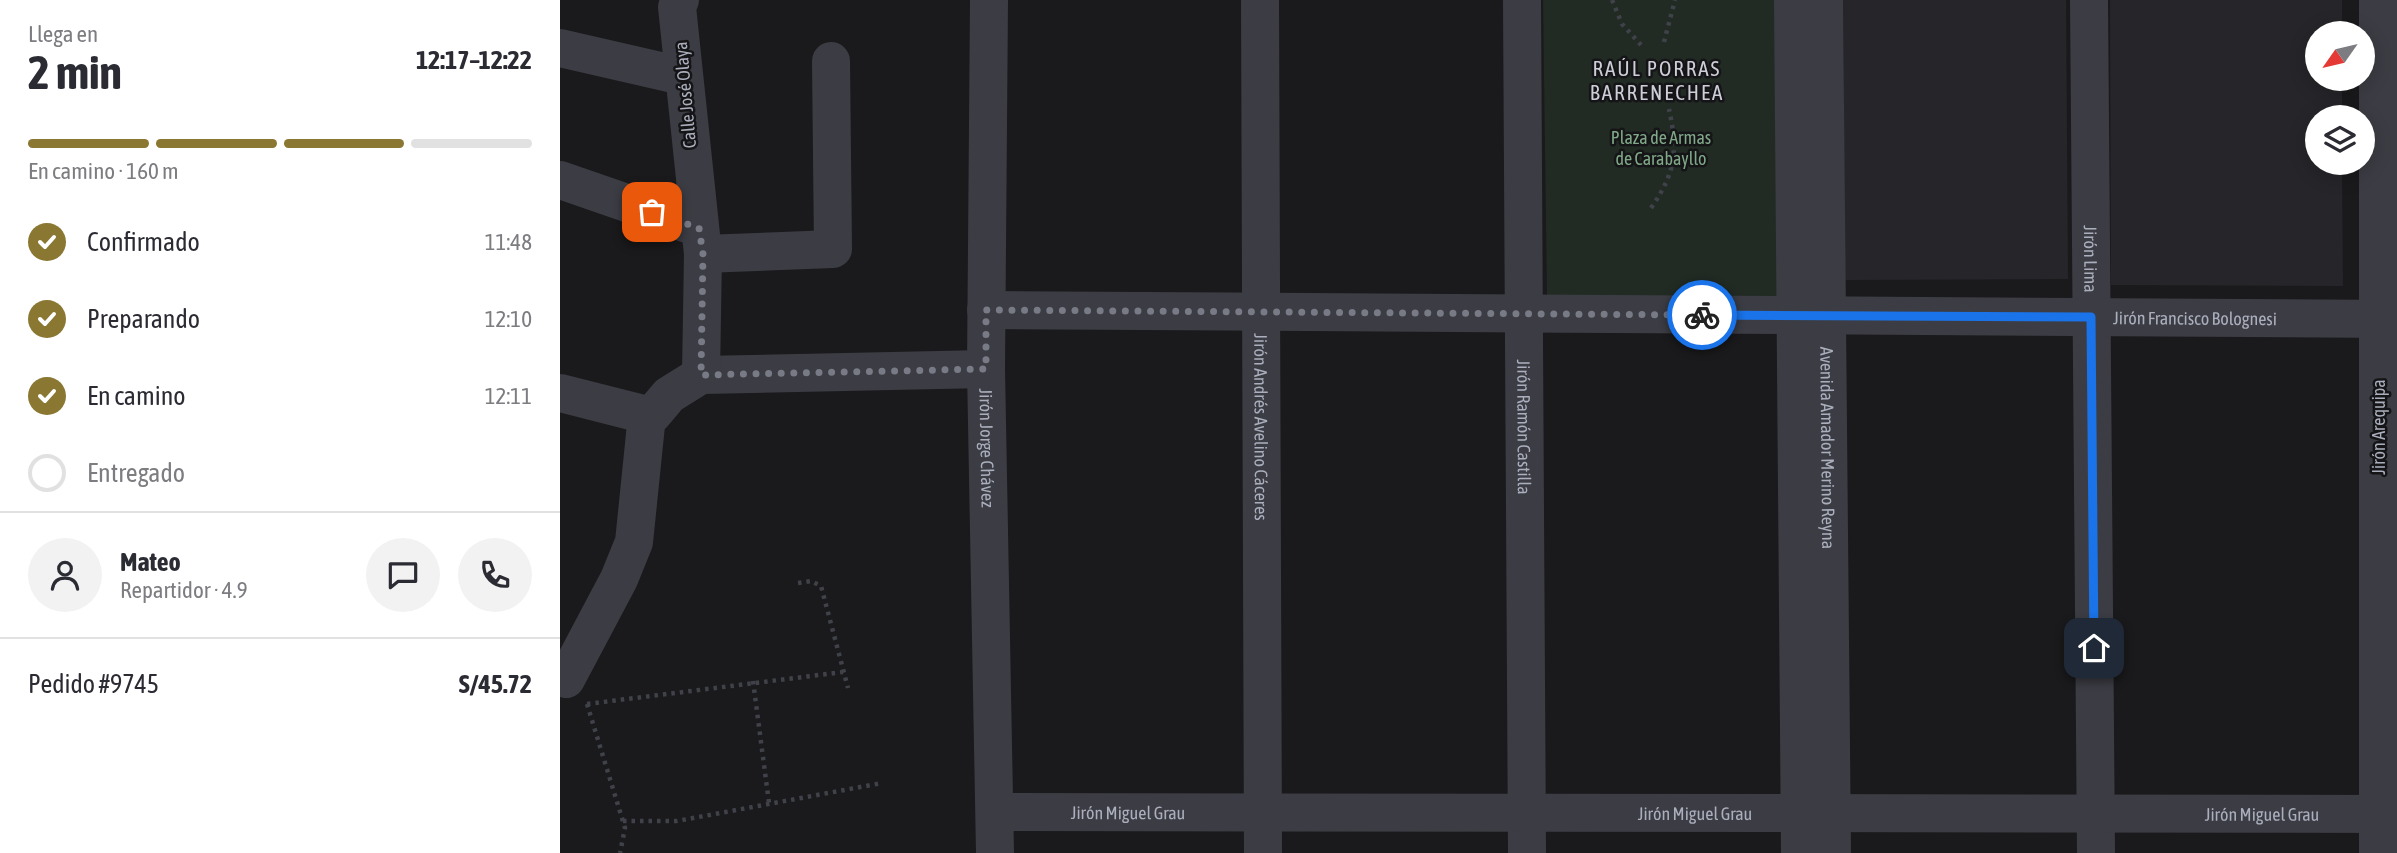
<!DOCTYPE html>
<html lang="es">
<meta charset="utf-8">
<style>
body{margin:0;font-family:"Asap Condensed",sans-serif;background:#f2f2f3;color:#2b2b33;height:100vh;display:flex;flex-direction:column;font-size:26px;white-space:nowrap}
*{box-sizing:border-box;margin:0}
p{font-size:23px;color:#7c7c81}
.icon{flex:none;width:38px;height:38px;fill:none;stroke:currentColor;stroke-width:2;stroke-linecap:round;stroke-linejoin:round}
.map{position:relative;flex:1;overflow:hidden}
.details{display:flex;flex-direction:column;background:#fff;width:560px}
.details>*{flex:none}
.needle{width:46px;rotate:236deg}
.controls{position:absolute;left:1745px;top:21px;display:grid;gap:14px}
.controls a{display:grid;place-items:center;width:70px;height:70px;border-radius:50%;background:#fff;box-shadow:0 4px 18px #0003;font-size:35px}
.pin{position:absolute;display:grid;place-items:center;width:60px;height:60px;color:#fff;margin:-30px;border-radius:14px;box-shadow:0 4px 10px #0006}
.courier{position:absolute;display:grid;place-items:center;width:70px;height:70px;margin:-35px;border:5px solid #1a73e8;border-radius:50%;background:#fff;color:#222;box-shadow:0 2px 9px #0007}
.headline em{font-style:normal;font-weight:700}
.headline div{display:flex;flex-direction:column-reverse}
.headline{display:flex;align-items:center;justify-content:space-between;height:119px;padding:0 28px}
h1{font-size:46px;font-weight:700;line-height:52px}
.bar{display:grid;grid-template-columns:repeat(4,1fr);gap:10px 7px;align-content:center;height:84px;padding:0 28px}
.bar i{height:9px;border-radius:5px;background:#e1e1e2}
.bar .selected{background:#8a7731}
.bar p{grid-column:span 4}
.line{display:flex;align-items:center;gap:18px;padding:0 28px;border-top:2px solid #e1e1e2}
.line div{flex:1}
.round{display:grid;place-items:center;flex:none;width:74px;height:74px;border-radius:37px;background:#f2f2f3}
ol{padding:0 28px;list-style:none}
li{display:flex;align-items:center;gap:21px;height:77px}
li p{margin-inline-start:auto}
li .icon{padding:7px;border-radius:50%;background:#8a7731;color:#fff;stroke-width:4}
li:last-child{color:#7c7c81}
li i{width:38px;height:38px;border:4px solid #e1e1e2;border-radius:50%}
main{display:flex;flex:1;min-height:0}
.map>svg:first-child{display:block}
.built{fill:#26262a}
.green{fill:#212b24}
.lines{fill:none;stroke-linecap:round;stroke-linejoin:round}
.path{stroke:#404249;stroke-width:4.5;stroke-dasharray:3.5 5;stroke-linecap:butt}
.minor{stroke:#3c3d44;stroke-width:38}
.done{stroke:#787b85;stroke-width:7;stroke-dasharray:0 12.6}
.route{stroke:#1a73e8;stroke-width:9}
.labels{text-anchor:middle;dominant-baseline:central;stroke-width:5;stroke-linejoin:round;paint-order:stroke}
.street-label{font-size:18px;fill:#abafbd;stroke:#151517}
.park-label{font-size:18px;fill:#81a989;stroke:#151517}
.quarter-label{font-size:21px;letter-spacing:2px;fill:#cdced8;stroke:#151517}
</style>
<main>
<section class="details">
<div class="headline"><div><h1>2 min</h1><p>Llega en</p></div><em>12:17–12:22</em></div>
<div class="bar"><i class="selected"></i><i class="selected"></i><i class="selected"></i><i></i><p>En camino · 160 m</p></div>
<ol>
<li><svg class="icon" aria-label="check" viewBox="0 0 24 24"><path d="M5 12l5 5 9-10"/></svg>Confirmado<p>11:48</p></li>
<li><svg class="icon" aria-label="check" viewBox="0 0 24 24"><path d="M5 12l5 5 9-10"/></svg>Preparando<p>12:10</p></li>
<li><svg class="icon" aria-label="check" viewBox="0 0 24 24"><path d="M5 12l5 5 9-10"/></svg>En camino<p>12:11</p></li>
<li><i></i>Entregado</li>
</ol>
<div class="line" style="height:126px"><a class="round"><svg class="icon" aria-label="person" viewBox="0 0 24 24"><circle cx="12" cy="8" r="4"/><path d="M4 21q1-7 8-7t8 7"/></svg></a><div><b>Mateo</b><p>Repartidor · 4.9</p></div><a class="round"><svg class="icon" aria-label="chat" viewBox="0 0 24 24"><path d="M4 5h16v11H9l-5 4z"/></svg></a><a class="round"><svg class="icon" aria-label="phone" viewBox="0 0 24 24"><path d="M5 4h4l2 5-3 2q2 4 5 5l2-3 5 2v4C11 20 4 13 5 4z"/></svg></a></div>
<div class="line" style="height:91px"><div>Pedido #9745</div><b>S/45.72</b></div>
</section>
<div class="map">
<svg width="1837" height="853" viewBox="0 0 1837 853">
<rect width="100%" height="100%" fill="#1a1a1c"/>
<g class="built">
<path d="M 1283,0 L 1506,0 L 1508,279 L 1285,280 Z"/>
<path d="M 1550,0 L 1782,0 L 1782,33 L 1757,33 L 1757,79 L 1782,79 L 1782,117 L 1757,117 L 1757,163 L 1782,163 L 1783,286 L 1551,285 Z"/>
</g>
<path class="green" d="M 983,0 L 1217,0 L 1219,299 L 987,295 Z"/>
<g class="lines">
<g class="path">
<path d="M 1052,0 L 1062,24 L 1081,45"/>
<path d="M 1104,42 L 1115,0"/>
<path d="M 1091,208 C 1116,172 1118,151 1109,109"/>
<path d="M 238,583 L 251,581 L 261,586 L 288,688"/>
<path d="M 193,681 L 209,803"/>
<path d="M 27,704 L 283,672"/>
<path d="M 27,704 L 65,828 L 60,853"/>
<path d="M 63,821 L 117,821 L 322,783"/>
</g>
<g class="minor">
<path id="s1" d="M 429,0 L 426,369 L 435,853"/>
<path id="s2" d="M 700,0 L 703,853"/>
<path id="s3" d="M 962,0 L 967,853"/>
<path d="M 1233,0 L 1240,853"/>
<path id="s4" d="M 1264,0 L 1272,853"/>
<path id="s5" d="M 1529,0 L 1536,853"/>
<path d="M 1818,0 L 1818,853"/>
<path d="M 0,48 L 122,76"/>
<path d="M 0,180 L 139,228"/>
<path d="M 143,254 L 273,249 L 271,61"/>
<path id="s6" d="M 426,310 L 1837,319"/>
<path d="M 141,375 L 426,369"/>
<path d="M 0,393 L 87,415"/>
<path d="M 87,415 L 93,414 L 109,395 L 141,375 L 143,254 L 117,7 L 120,0"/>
<path d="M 6,679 L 59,579 L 74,542 L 87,415"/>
<path id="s7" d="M 435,812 L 1837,814"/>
</g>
</g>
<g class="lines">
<path class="done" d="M 92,212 L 139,228 L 143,254 L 141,375 L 426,369 L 426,310 L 1142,315"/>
<path class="route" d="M 1142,315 L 1531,317 L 1534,648"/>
</g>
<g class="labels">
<g class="street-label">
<text transform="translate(125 95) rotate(-95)">Calle José Olaya</text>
<text stroke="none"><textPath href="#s5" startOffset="259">Jirón Lima</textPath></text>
<text stroke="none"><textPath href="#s6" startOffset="1209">Jirón Francisco Bolognesi</textPath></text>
<text stroke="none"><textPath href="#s2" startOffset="427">Jirón Andrés Avelino Cáceres</textPath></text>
<text stroke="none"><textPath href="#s3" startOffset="427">Jirón Ramón Castilla</textPath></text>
<text transform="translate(1818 427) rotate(-90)">Jirón Arequipa</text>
<text stroke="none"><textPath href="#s4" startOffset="448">Avenida Amador Merino Reyna</textPath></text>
<text stroke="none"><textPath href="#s1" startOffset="448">Jirón Jorge Chávez</textPath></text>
<text stroke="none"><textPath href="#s7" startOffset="133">Jirón Miguel Grau</textPath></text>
<text stroke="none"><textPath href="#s7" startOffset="700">Jirón Miguel Grau</textPath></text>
<text stroke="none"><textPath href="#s7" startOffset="1267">Jirón Miguel Grau</textPath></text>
</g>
<g class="park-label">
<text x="1101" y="137">Plaza de Armas<tspan x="1101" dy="21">de Carabayllo</tspan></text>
</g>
<g class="quarter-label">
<text x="1097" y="68">RAÚL PORRAS<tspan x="1097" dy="24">BARRENECHEA</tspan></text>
</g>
</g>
</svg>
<div class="controls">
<a><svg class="needle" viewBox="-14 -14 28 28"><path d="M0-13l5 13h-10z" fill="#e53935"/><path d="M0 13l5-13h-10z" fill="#7c7c81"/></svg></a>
<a><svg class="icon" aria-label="layers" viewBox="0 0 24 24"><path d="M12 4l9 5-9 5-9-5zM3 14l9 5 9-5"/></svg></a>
</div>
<div class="pin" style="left:92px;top:212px;background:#ea580c"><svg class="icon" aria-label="bag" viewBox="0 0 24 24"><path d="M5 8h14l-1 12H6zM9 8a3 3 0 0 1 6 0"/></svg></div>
<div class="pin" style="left:1534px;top:648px;background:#1f2937"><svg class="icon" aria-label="home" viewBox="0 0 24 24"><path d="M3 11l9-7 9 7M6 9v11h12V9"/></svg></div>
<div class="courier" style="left:1142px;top:315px"><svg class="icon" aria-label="bike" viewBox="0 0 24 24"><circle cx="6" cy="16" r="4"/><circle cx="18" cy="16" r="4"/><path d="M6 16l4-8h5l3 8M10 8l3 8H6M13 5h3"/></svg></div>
</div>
</main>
